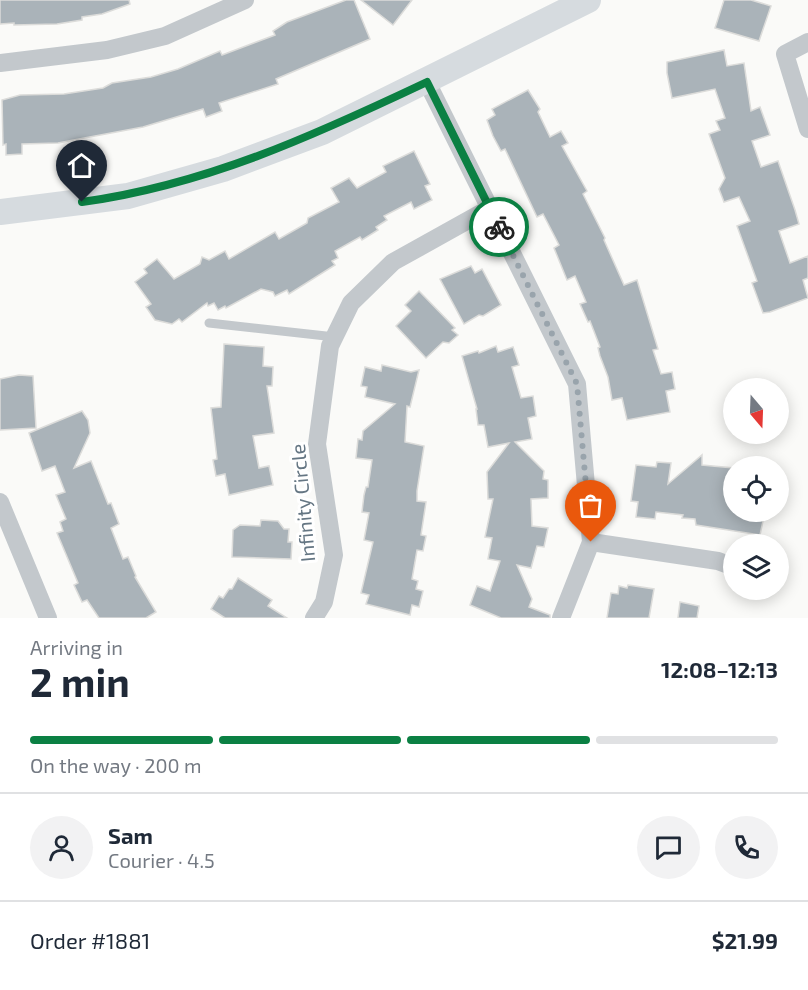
<!DOCTYPE html>
<meta charset="utf-8">
<style>
body{margin:0;font-family:"Exo 2",sans-serif;background:#f2f2f3;color:#1f2937;height:100vh;display:flex;flex-direction:column;font-size:22px;white-space:nowrap}
*{box-sizing:border-box;margin:0}
p{font-size:20px;color:#747a83}
.icon{flex:none;width:33px;height:33px;fill:none;stroke:currentColor;stroke-width:2;stroke-linecap:round;stroke-linejoin:round}
.map{position:relative;height:618px;overflow:hidden}
.details{display:flex;flex-direction:column;background:#fff;flex:1}
.details>*{flex:none}
.needle{width:39px;rotate:161deg}
.controls{position:absolute;left:723px;top:378px;display:grid;gap:12px}
.controls a{display:grid;place-items:center;width:66px;height:66px;border-radius:50%;background:#fff;box-shadow:0 3px 15px #0003;font-size:30px}
.pin{position:absolute;display:grid;place-items:center;width:51px;height:51px;color:#fff;margin:-62px -26px;border-radius:50% 50% 50% 0;rotate:-45deg;box-shadow:0 0 6px #0007}
.pin .icon{rotate:45deg}
.courier{position:absolute;display:grid;place-items:center;width:60px;height:60px;margin:-30px;border:4px solid #0b8043;border-radius:50%;background:#fff;color:#222;box-shadow:0 2px 8px #0007}
.head em{font-style:normal;font-weight:700}
.head div{display:flex;flex-direction:column-reverse}
.head{display:flex;align-items:center;justify-content:space-between;height:102px;padding:0 30px}
h1{font-size:39px;font-weight:700;line-height:45px}
.bar{display:grid;grid-template-columns:repeat(4,1fr);gap:9px 6px;align-content:center;height:72px;padding:0 30px}
.bar i{height:8px;border-radius:4px;background:#e0e1e3}
.bar .on{background:#0b8043}
.bar p{grid-column:span 4}
.line{display:flex;align-items:center;gap:15px;padding:0 30px;border-top:2px solid #e0e1e3}
.line div{flex:1}
.round{display:grid;place-items:center;flex:none;width:63px;height:63px;border-radius:32px;background:#f2f2f3}
.map>svg:first-child{display:block}
.building{fill:#aab3b9;stroke:#dcdcda;stroke-width:1.5}
.lines{fill:none;stroke-linecap:round;stroke-linejoin:round}
.service{stroke:#c3c8cc;stroke-width:9}
.minor{stroke:#c3c8cc;stroke-width:18}
.secondary{stroke:#d6dbdf;stroke-width:26}
.done{stroke:#99a4ac;stroke-width:6;stroke-dasharray:0 10.8}
.route{stroke:#0b8043;stroke-width:8}
.labels{text-anchor:middle;dominant-baseline:central;stroke-width:6;stroke-linejoin:round;paint-order:stroke}
.street-label{font-size:20px;fill:#657683;stroke:#fff}
</style>
<div class="map">
<svg width="808" height="618" viewBox="0 0 808 618">
<rect width="100%" height="100%" fill="#fafaf8"/>
<g class="building">
<path d="M 0,0 L 129,0 L 130,4 L 102,14 L 82,17 L 82,20 L 57,24 L 14,25 L 14,23 L 0,24 Z"/>
<path d="M 346,0 L 354,0 L 370,39 L 276,79 L 278,84 L 219,103 L 222,111 L 206,117 L 203,109 L 143,127 L 79,139 L 58,143 L 22,144 L 22,154 L 6,155 L 6,144 L 3,145 L 2,100 L 20,95 L 64,94 L 103,88 L 112,83 L 151,77 L 178,69 L 220,51 L 222,55 L 275,35 L 273,31 L 287,22 Z"/>
<path d="M 361,0 L 412,0 L 393,25 Z"/>
<path d="M 724,0 L 751,0 L 771,6 L 759,41 L 715,28 Z"/>
<path d="M 724,50 L 727,66 L 744,63 L 751,111 L 760,107 L 770,135 L 752,141 L 761,167 L 778,161 L 795,210 L 799,224 L 779,231 L 790,263 L 808,256 L 808,278 L 803,280 L 808,298 L 770,312 L 763,313 L 752,283 L 757,281 L 737,226 L 750,221 L 739,197 L 724,202 L 719,189 L 725,178 L 709,134 L 720,130 L 716,121 L 725,118 L 715,89 L 672,98 L 667,73 L 667,62 Z"/>
<path d="M 528,90 L 540,109 L 538,112 L 550,137 L 561,131 L 568,143 L 562,146 L 587,191 L 583,194 L 605,238 L 604,240 L 624,285 L 637,280 L 658,349 L 653,350 L 661,374 L 672,372 L 675,389 L 666,391 L 670,412 L 627,420 L 622,398 L 612,400 L 608,377 L 600,356 L 598,348 L 600,347 L 590,321 L 588,322 L 580,304 L 586,302 L 575,276 L 567,280 L 554,248 L 559,245 L 543,214 L 537,217 L 505,149 L 501,151 L 493,136 L 487,120 L 495,115 L 492,109 Z"/>
<path d="M 414,151 L 430,184 L 425,186 L 432,200 L 414,209 L 411,202 L 384,216 L 387,220 L 376,227 L 378,230 L 362,240 L 360,237 L 335,251 L 338,258 L 332,261 L 335,265 L 289,294 L 287,290 L 275,296 L 273,292 L 261,289 L 226,308 L 225,306 L 218,310 L 214,303 L 208,306 L 207,303 L 182,322 L 179,319 L 172,324 L 155,320 L 146,307 L 151,304 L 135,282 L 147,273 L 144,269 L 157,259 L 174,279 L 200,264 L 202,257 L 209,260 L 225,251 L 229,259 L 275,232 L 279,239 L 307,223 L 308,218 L 339,202 L 331,188 L 349,178 L 357,188 L 386,172 L 383,166 Z"/>
<path d="M 471,266 L 475,273 L 482,269 L 501,305 L 483,316 L 479,315 L 464,324 L 440,279 Z"/>
<path d="M 419,291 L 455,328 L 452,330 L 458,335 L 449,343 L 443,342 L 426,358 L 396,326 L 411,311 L 405,305 Z"/>
<path d="M 224,344 L 264,347 L 263,366 L 273,367 L 272,386 L 267,386 L 274,433 L 253,436 L 259,468 L 269,466 L 273,485 L 229,495 L 225,474 L 216,476 L 213,460 L 217,459 L 211,408 L 221,407 Z"/>
<path d="M 496,346 L 498,352 L 513,347 L 519,365 L 512,367 L 521,398 L 533,396 L 536,416 L 528,418 L 532,439 L 515,442 L 544,471 L 543,479 L 548,480 L 548,498 L 531,499 L 532,526 L 548,528 L 544,547 L 537,546 L 531,568 L 517,565 L 532,599 L 529,607 L 550,615 L 550,618 L 501,618 L 470,605 L 477,586 L 490,591 L 500,561 L 488,559 L 492,538 L 485,537 L 493,499 L 488,499 L 487,472 L 509,443 L 488,447 L 484,425 L 478,425 L 476,409 L 477,409 L 462,356 L 478,351 L 479,353 Z"/>
<path d="M 382,365 L 411,372 L 419,370 L 410,407 L 407,406 L 405,442 L 424,446 L 417,491 L 417,501 L 426,502 L 421,535 L 426,536 L 423,551 L 417,550 L 412,579 L 418,581 L 416,589 L 423,591 L 419,607 L 412,605 L 410,615 L 366,604 L 369,595 L 361,593 L 373,542 L 364,540 L 369,513 L 362,512 L 364,495 L 366,487 L 368,487 L 372,460 L 356,458 L 358,439 L 362,440 L 363,431 L 395,404 L 365,397 L 367,387 L 361,386 L 365,367 L 381,371 Z"/>
<path d="M 19,375 L 33,376 L 36,428 L 0,430 L 0,379 Z"/>
<path d="M 82,411 L 88,420 L 90,433 L 74,468 L 91,461 L 108,504 L 111,503 L 119,524 L 111,528 L 123,559 L 128,557 L 136,576 L 135,577 L 156,612 L 146,618 L 99,618 L 87,600 L 82,602 L 74,585 L 78,583 L 57,533 L 63,531 L 60,522 L 66,519 L 56,495 L 65,492 L 55,466 L 42,471 L 29,433 Z"/>
<path d="M 702,455 L 702,465 L 734,468 L 734,512 L 765,512 L 760,535 L 696,525 L 695,519 L 682,518 L 683,515 L 656,512 L 655,519 L 636,517 L 638,502 L 631,501 L 636,465 L 656,467 L 657,462 L 671,463 L 668,484 Z"/>
<path d="M 261,520 L 278,521 L 284,529 L 289,529 L 288,542 L 292,542 L 291,559 L 232,557 L 233,530 L 240,525 L 260,526 Z"/>
<path d="M 238,578 L 272,600 L 268,606 L 287,618 L 225,618 L 211,609 L 219,596 L 223,598 L 229,589 L 232,589 Z"/>
<path d="M 628,585 L 654,589 L 649,618 L 607,618 L 611,593 L 618,594 L 619,586 L 627,588 Z"/>
<path d="M 680,602 L 699,606 L 697,618 L 678,618 Z"/>
</g>
<g class="lines">
<path class="service" d="M 209,323 L 335,337"/>
<g class="minor">
<path d="M 808,42 L 785,54 L 808,129"/>
<path d="M 0,63 L 107,50 L 165,36 L 245,0"/>
<path d="M 427,82 L 577,384 L 591,542 L 561,618"/>
<path d="M 0,502 L 48,618"/>
<path d="M 591,542 L 718,561 L 734,567"/>
<path d="M 314,618 L 324,602 L 334,555 L 317,444 L 330,346 L 351,303 L 393,262 L 490,208"/>
</g>
<path class="secondary" d="M 0,212 L 128,196 L 223,169 L 322,132 L 588,0"/>
</g>
<g class="lines">
<path class="done" d="M 499,227 L 577,384 L 591,542"/>
<path class="route" d="M 82,202 C 206,185 315,135 427,82 L 499,227"/>
</g>
<g class="labels">
<g class="street-label">
<text transform="translate(302 503) rotate(-95)">Infinity Circle</text>
</g>
</g>
</svg>
<div class="controls">
<a><svg class="needle" viewBox="-14 -14 28 28"><path d="M0-13l5 13h-10z" fill="#e53935"/><path d="M0 13l5-13h-10z" fill="#747a83"/></svg></a>
<a><svg class="icon" aria-label="locate" viewBox="0 0 24 24"><circle cx="12" cy="12" r="6"/><path d="M12 2v4M12 18v4M2 12h4M18 12h4"/></svg></a>
<a><svg class="icon" aria-label="layers" viewBox="0 0 24 24"><path d="M12 4l9 5-9 5-9-5zM3 14l9 5 9-5"/></svg></a>
</div>
<div class="pin" style="left:591px;top:542px;background:#ea580c"><svg class="icon" aria-label="bag" viewBox="0 0 24 24"><path d="M5 8h14l-1 12H6zM9 8a3 3 0 0 1 6 0"/></svg></div>
<div class="pin" style="left:82px;top:202px;background:#1f2937"><svg class="icon" aria-label="home" viewBox="0 0 24 24"><path d="M3 11l9-7 9 7M6 9v11h12V9"/></svg></div>
<div class="courier" style="left:499px;top:227px"><svg class="icon" aria-label="bike" viewBox="0 0 24 24"><circle cx="6" cy="16" r="4"/><circle cx="18" cy="16" r="4"/><path d="M6 16l4-8h5l3 8M10 8l3 8H6M13 5h3"/></svg></div>
</div>
<section class="details">
<div class="head"><div><h1>2 min</h1><p>Arriving in</p></div><em>12:08–12:13</em></div>
<div class="bar"><i class="on"></i><i class="on"></i><i class="on"></i><i></i><p>On the way · 200 m</p></div>
<div class="line" style="height:108px"><a class="round"><svg class="icon" aria-label="person" viewBox="0 0 24 24"><circle cx="12" cy="8" r="4"/><path d="M4 21q1-7 8-7t8 7"/></svg></a><div><b>Sam</b><p>Courier · 4.5</p></div><a class="round"><svg class="icon" aria-label="chat" viewBox="0 0 24 24"><path d="M4 5h16v11H9l-5 4z"/></svg></a><a class="round"><svg class="icon" aria-label="phone" viewBox="0 0 24 24"><path d="M5 4h4l2 5-3 2q2 4 5 5l2-3 5 2v4C11 20 4 13 5 4z"/></svg></a></div>
<div class="line" style="height:78px"><div>Order #1881</div><b>$21.99</b></div>
</section>
